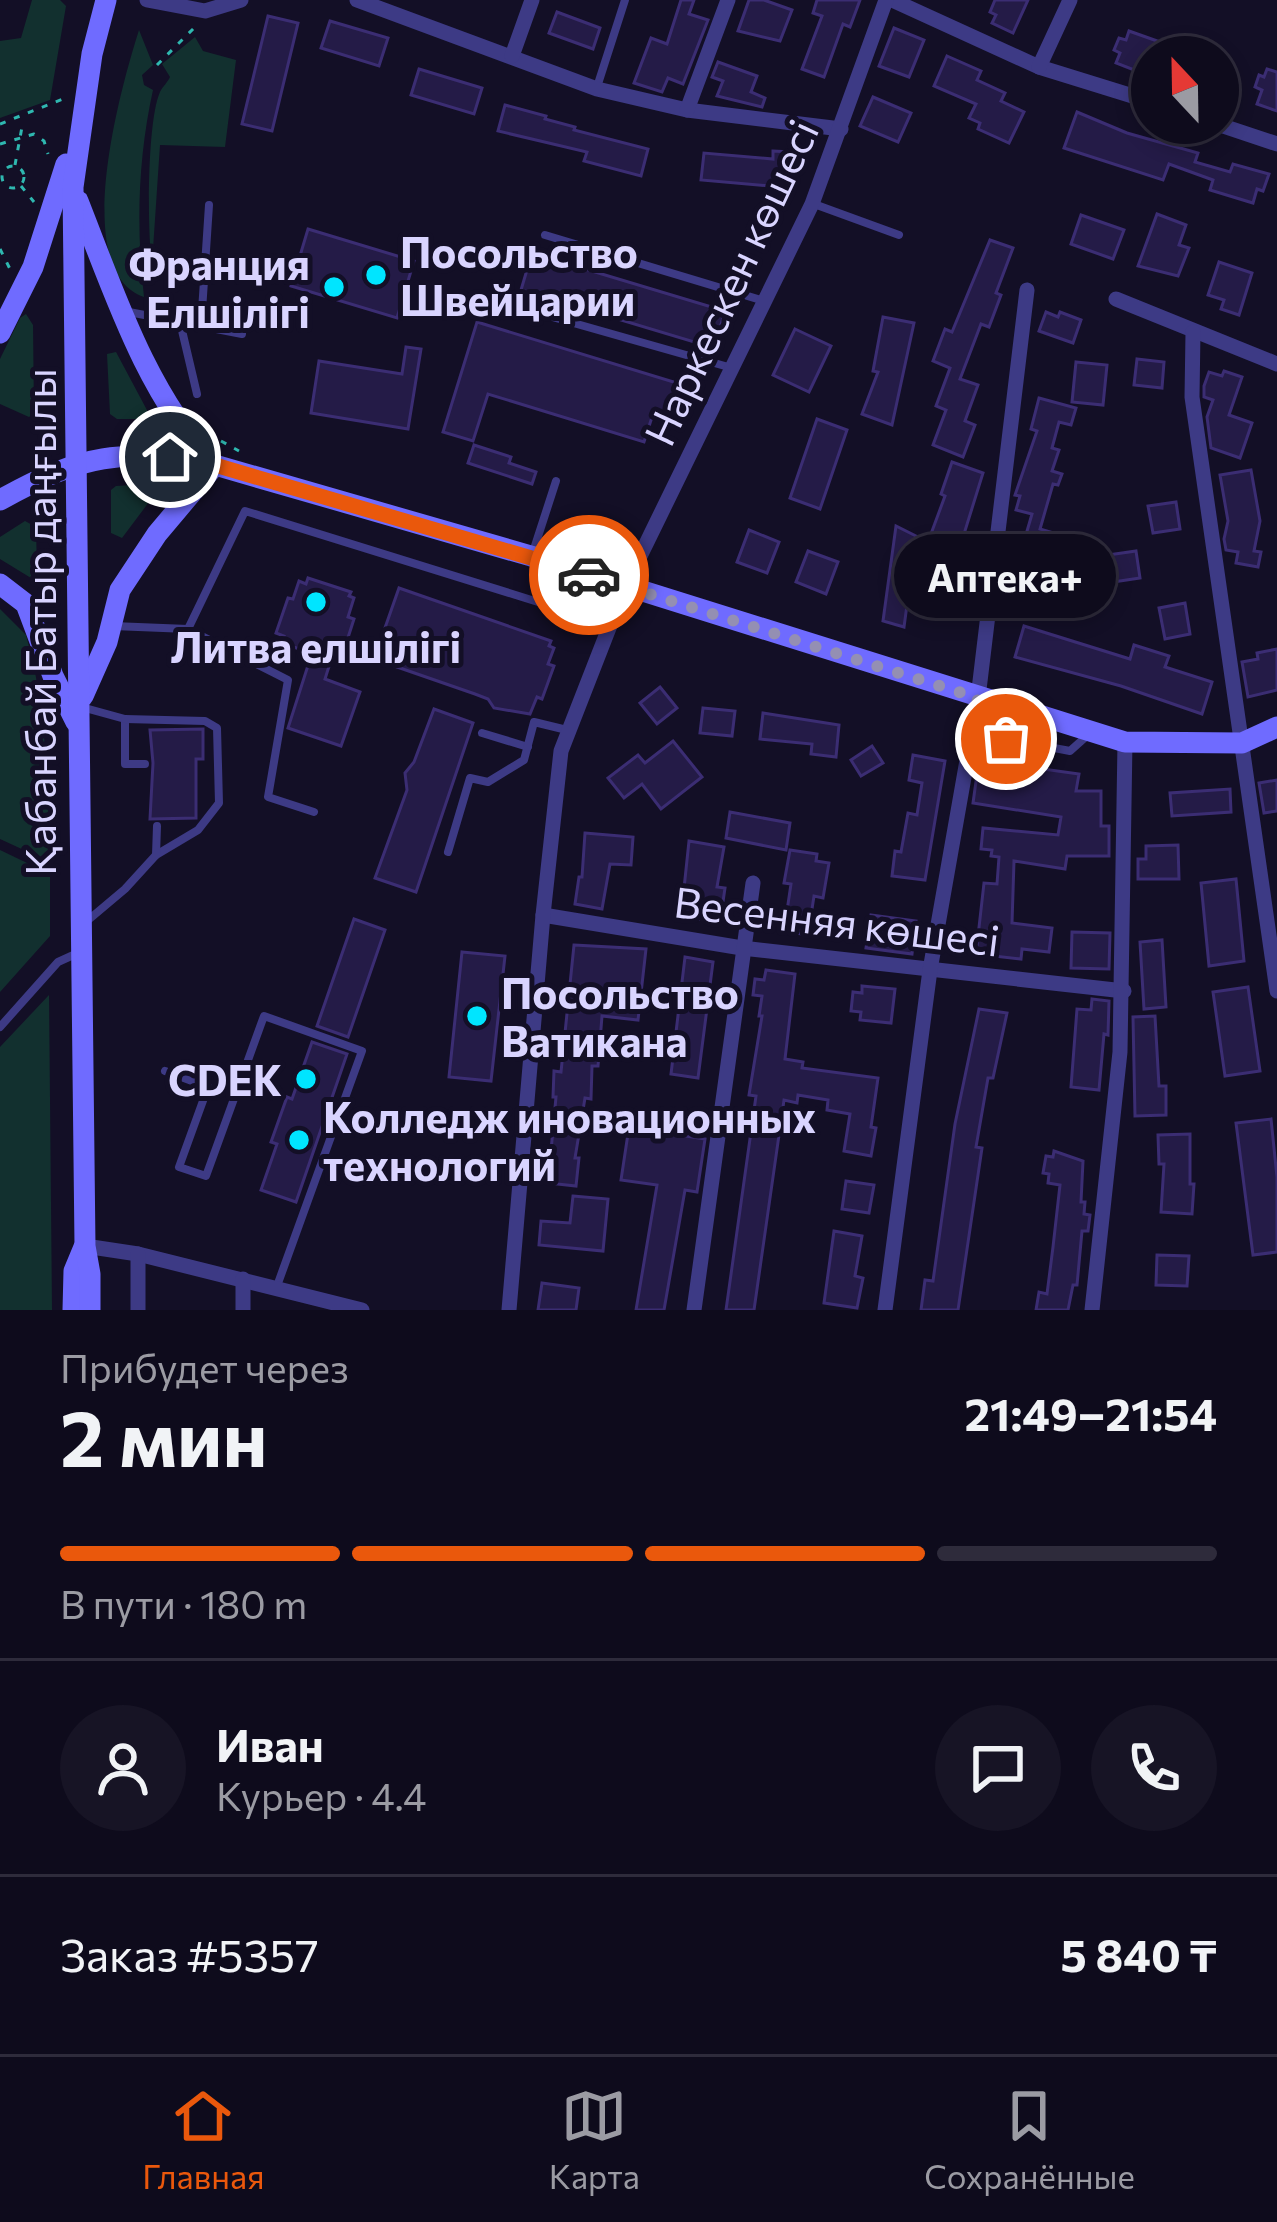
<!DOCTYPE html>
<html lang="ru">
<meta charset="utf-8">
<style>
body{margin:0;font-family:Commissioner,sans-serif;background:#171425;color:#f1f3f6;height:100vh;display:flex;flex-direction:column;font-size:45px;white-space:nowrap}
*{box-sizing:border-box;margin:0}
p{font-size:39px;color:#9b9ba3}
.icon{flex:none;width:66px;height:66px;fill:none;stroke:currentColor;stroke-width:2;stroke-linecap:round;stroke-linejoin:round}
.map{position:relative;height:1310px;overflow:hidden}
.panel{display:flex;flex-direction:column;background:#0e0b1c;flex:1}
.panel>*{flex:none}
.needle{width:78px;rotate:338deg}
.buttons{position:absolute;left:1131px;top:36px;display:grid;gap:24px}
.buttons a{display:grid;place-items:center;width:108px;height:108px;border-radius:50%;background:#0e0b1c;box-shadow:0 6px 18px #0003,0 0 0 3px #2e2b3b;font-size:60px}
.pin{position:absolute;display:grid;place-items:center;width:102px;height:102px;color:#fff;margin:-51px;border:6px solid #fff;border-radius:50%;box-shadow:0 3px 12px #0007}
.courier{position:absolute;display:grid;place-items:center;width:120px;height:120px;margin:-60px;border:9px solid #ea580c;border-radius:50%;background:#fff;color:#222;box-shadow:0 3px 15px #0007}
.bubble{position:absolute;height:84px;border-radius:42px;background:#0e0b1c;box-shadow:0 6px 18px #0003,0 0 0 3px #2e2b3b;font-size:39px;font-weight:700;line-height:84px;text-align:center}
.headline em{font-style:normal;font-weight:700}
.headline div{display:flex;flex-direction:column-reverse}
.headline{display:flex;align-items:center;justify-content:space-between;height:204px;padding:0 60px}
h1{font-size:78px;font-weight:700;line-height:90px}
.bar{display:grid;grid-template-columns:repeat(4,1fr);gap:18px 12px;align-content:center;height:144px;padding:0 60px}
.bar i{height:15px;border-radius:9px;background:#2e2b3b}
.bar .current{background:#ea580c}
.bar p{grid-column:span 4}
.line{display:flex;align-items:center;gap:30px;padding:0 60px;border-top:3px solid #2e2b3b}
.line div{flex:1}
.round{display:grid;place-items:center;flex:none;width:126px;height:126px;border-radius:63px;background:#171425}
.tab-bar{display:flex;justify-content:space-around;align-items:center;height:168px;border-top:3px solid #2e2b3b;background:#0e0b1c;font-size:33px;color:#9b9ba3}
.tab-bar a{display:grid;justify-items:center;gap:6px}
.tab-bar .current{color:#ea580c}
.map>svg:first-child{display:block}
.green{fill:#12302f}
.building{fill:#241b47;stroke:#3b2d73;stroke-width:3}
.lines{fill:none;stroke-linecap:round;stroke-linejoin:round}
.path{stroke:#2fb8b0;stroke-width:3;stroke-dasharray:6 9;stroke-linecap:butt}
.lane{stroke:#3d3a85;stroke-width:8}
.street{stroke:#3d3a85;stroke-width:15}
.secondary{stroke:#6f6bff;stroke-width:21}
.done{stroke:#948fb3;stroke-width:12;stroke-dasharray:0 21.6}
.route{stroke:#ea580c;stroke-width:15}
.poi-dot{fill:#00e5ff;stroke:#130f26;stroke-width:4.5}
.labels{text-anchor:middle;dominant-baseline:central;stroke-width:10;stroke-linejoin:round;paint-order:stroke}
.poi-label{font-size:42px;font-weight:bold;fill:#d9d4ff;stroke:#130f26;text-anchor:start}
.street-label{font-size:42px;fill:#d9d4ff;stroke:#130f26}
</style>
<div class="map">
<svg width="1277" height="1310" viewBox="0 0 1277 1310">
<rect width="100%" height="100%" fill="#130f26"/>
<g class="green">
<path d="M 32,0 L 60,0 L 66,6 L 50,100 L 0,118 L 0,41 L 21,38 Z"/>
<path d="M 139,30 L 153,65 L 142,75 L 144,85 L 153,90 C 138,158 136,227 144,297 C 68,271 122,84 139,30 Z"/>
<path d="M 195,37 L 203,51 L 236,60 L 225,147 L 160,145 L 152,264 C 147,232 147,121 160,92 C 163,86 168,82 170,77 L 162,64 Z"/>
<path d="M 26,314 L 33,325 L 34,413 L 29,417 L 0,404 L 0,359 L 20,318 Z"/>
<path d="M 116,352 L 148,412 L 146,419 L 117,419 L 110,414 L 107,354 Z"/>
<path d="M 148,484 L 155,494 L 122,538 L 111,533 L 111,490 L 116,486 Z"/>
<path d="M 25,521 L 36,527 L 37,573 L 31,578 L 0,559 L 0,537 Z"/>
<path d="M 0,609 L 26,635 L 34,666 L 43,719 L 52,863 L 0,839 Z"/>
<path d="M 0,850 L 50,874 L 50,936 L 0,992 Z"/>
<path d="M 49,995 L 52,1310 L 0,1310 L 0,1047 Z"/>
</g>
<g class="building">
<path d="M 681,0 L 694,0 L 689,14 L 708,20 L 683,84 L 668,78 L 662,92 L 634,83 L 651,38 L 667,44 Z"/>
<path d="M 749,0 L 764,0 L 792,10 L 780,41 L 738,31 Z"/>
<path d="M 817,0 L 860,0 L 850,27 L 843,24 L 824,77 L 802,69 L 822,16 L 813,13 Z"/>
<path d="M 995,0 L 1028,0 L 1013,33 L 992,23 L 996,15 L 990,12 Z"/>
<path d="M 557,12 L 600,28 L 593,49 L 549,33 Z"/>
<path d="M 268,16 L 298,23 L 272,131 L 242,124 Z"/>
<path d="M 330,21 L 388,38 L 379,66 L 321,48 Z"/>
<path d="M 894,28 L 924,40 L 909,77 L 879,66 Z"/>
<path d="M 1129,31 L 1160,42 L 1147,75 L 1116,63 L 1120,53 L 1114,50 L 1119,38 L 1126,40 Z"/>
<path d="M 947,56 L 981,71 L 977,80 L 1005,93 L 1001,101 L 1024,112 L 1009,143 L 978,129 L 980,123 L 969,118 L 976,104 L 934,86 Z"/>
<path d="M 718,62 L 757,76 L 751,92 L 765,98 L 762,107 L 717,96 L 723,81 L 712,77 Z"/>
<path d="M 419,69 L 482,88 L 474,114 L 411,95 Z"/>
<path d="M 1267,69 L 1277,72 L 1277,111 L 1257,104 L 1262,90 L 1255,87 L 1259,75 L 1264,77 Z"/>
<path d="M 873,97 L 911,113 L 898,142 L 860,126 Z"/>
<path d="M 505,105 L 546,116 L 545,119 L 575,127 L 574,130 L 648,149 L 641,176 L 584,161 L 587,152 L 498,131 Z"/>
<path d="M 1077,112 L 1127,133 L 1198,153 L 1195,162 L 1230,172 L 1233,164 L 1269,174 L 1263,191 L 1257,189 L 1253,203 L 1210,190 L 1213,180 L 1169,164 L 1163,180 L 1064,148 Z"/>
<path d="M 773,151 L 790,152 L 787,195 L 770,193 L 771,186 L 701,180 L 704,153 L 773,159 Z"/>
<path d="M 1157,214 L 1186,225 L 1179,245 L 1189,248 L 1178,276 L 1138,266 Z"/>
<path d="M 1081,215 L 1124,230 L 1113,259 L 1071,244 Z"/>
<path d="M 308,229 L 414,261 L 397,318 L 291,286 Z"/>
<path d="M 990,240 L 1013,248 L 996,293 L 1001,295 L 989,327 L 981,324 L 960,379 L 978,385 L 965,421 L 975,425 L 963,457 L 933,445 L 946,410 L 936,406 L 950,368 L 933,361 L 945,329 L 952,332 Z"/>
<path d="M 532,253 L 725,311 L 714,348 L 521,290 Z"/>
<path d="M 1219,262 L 1252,273 L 1239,315 L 1221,309 L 1224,300 L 1208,295 Z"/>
<path d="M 1046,312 L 1058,317 L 1060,312 L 1081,320 L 1073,343 L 1039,331 Z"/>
<path d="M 883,317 L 914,323 L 892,425 L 862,414 L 878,372 L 873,371 Z"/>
<path d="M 477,322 L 677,383 L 665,421 L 652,417 L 644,442 L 488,394 L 473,441 L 443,432 Z"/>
<path d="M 795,329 L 831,346 L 809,392 L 773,375 Z"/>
<path d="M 406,347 L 421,349 L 408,429 L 311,413 L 319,361 L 402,374 Z"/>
<path d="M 1137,359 L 1164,362 L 1162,388 L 1134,385 Z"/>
<path d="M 1076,362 L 1107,365 L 1103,405 L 1072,402 Z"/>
<path d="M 1224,371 L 1242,377 L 1229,415 L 1252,423 L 1240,458 L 1211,448 L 1207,417 L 1213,400 L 1204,397 L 1204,386 L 1209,372 L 1222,376 Z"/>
<path d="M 1039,398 L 1076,408 L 1071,425 L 1059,422 L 1052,448 L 1059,450 L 1052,471 L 1062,474 L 1058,485 L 1053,484 L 1040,529 L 1057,534 L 1046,570 L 1018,562 L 1032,514 L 1016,510 L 1020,496 L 1015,495 L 1037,431 L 1031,429 Z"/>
<path d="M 817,419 L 847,430 L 820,509 L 790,498 Z"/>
<path d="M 474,445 L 511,457 L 509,463 L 536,472 L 532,484 L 468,463 Z"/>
<path d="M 952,462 L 983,473 L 959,550 L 970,554 L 958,586 L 912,568 L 904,627 L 883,621 L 896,526 L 928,542 L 945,496 L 941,494 Z"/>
<path d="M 1251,470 L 1260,521 L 1254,551 L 1261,552 L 1258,567 L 1236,563 L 1238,552 L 1226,550 L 1224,539 L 1228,521 L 1220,475 Z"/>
<path d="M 1176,502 L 1180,529 L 1153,533 L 1148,506 Z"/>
<path d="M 749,530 L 779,542 L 767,573 L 737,562 Z"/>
<path d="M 808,551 L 838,562 L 826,594 L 796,582 Z"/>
<path d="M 1136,551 L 1140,578 L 1113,582 L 1108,555 Z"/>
<path d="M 308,578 L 351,592 L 349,596 L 354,598 L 348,617 L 354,619 L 344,650 L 335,647 L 325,679 L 360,692 L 341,746 L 288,728 L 312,653 L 281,643 L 284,636 L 276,633 L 288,598 L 293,599 L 299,581 L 306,584 Z"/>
<path d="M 399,588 L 551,641 L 549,646 L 554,648 L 548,664 L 554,666 L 542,699 L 537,697 L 530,714 L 494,708 L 488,699 L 475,694 L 374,659 Z"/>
<path d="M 1185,603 L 1190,634 L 1165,639 L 1159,608 Z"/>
<path d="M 1024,626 L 1130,659 L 1134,645 L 1169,656 L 1165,667 L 1212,682 L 1202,714 L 1121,686 L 1015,657 Z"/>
<path d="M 1277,649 L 1277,690 L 1248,697 L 1242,662 L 1258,659 L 1257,653 Z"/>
<path d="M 660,687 L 677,708 L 657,724 L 640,703 Z"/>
<path d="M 703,708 L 735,711 L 732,736 L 700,733 Z"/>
<path d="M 434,709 L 473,723 L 416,892 L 375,878 L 407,790 L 405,773 L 414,762 Z"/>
<path d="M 763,713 L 839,725 L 836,757 L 811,754 L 812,744 L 760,739 Z"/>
<path d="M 203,729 L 203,759 L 196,759 L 196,818 L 150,819 L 153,763 L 150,730 Z"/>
<path d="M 673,741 L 702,777 L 661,809 L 642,784 L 624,798 L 608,778 L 638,755 L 645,763 Z"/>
<path d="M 872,746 L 883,763 L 861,776 L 851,760 Z"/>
<path d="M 913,755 L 945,761 L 925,880 L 892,876 L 895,851 L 901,852 L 908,813 L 917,815 L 922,783 L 909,780 Z"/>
<path d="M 979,760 L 1079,774 L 1076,791 L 1101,791 L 1101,826 L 1109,826 L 1109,856 L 1067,856 L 1065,869 L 1014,861 L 1012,923 L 1052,928 L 1049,952 L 1022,949 L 1021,959 L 976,954 L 984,883 L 997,884 L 999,857 L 991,856 L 992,850 L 981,849 L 983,828 L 1058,835 L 1061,817 L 973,803 Z"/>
<path d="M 1277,780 L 1277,811 L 1264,813 L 1259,783 Z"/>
<path d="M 1230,789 L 1231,812 L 1172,816 L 1170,793 Z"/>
<path d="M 730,812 L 790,823 L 786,850 L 726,838 Z"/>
<path d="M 585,833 L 633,837 L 631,865 L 610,864 L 602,909 L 575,904 L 579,877 L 582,877 Z"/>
<path d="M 689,841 L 724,847 L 717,887 L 725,888 L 720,922 L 681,917 Z"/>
<path d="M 1178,845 L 1179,879 L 1138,879 L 1138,859 L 1146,859 L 1146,846 Z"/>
<path d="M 790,850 L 817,854 L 816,861 L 829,863 L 823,898 L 814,896 L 808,935 L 784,931 L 791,884 L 784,883 Z"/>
<path d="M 1236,879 L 1244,961 L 1209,966 L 1201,883 Z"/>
<path d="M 871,915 L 916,921 L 912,954 L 866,948 Z"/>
<path d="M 354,919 L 385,930 L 348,1037 L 317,1026 Z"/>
<path d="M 1072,932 L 1110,933 L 1109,969 L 1071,968 Z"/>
<path d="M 1162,940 L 1166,1007 L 1144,1009 L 1140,942 Z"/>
<path d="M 574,945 L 646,949 L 638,1020 L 602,1016 L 598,1066 L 592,1066 L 591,1099 L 585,1098 L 575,1158 L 579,1158 L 576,1186 L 548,1183 L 556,1097 L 553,1097 L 554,1071 L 561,1072 Z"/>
<path d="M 462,952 L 505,956 L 491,1081 L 449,1077 Z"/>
<path d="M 685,957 L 713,962 L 698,1078 L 671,1074 Z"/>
<path d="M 766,970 L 795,974 L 785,1059 L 803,1062 L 802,1068 L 878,1078 L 871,1127 L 876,1128 L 871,1156 L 844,1151 L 850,1114 L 827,1110 L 828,1100 L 798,1095 L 797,1103 L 784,1100 L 754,1310 L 726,1310 L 756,1096 L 749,1095 L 762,1016 L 759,1016 L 762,996 L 753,995 L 755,979 L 764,980 Z"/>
<path d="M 862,986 L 895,989 L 891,1023 L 860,1020 L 861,1012 L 851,1011 L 853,992 L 862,993 Z"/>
<path d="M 1248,987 L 1260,1071 L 1225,1076 L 1213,992 Z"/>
<path d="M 1092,999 L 1109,1001 L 1108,1035 L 1104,1034 L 1099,1090 L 1071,1087 L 1077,1009 L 1091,1010 Z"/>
<path d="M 979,1009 L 1007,1013 L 993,1078 L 988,1078 L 976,1147 L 982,1148 L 958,1310 L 921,1310 L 925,1280 L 933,1281 L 955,1124 Z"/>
<path d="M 1155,1016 L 1159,1086 L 1166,1086 L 1166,1115 L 1135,1116 L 1133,1017 Z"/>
<path d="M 312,1042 L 347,1054 L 296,1202 L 261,1190 L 277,1144 L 271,1142 L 287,1097 L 292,1099 Z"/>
<path d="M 1271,1119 L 1277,1177 L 1277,1252 L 1253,1255 L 1236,1123 Z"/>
<path d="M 629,1127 L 705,1139 L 697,1192 L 685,1190 L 664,1310 L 636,1310 L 657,1185 L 621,1180 Z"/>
<path d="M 1190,1134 L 1190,1184 L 1194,1184 L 1192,1214 L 1161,1212 L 1164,1164 L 1159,1164 L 1158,1135 Z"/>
<path d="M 1054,1151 L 1083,1161 L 1081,1202 L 1085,1202 L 1084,1214 L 1090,1215 L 1088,1231 L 1082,1231 L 1077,1285 L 1073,1285 L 1068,1310 L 1036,1310 L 1039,1292 L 1047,1294 L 1053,1247 L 1060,1185 L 1048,1183 L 1049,1174 L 1043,1173 L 1046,1156 L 1053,1157 Z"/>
<path d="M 846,1181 L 874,1185 L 869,1213 L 842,1209 Z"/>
<path d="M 573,1196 L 608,1199 L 603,1251 L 539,1245 L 541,1221 L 570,1223 Z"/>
<path d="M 834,1231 L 862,1236 L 855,1276 L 863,1278 L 857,1308 L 824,1303 Z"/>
<path d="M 1157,1255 L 1189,1256 L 1187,1286 L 1156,1285 Z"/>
<path d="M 542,1283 L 579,1288 L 576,1310 L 538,1310 Z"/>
</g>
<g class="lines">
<g class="path">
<path d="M 157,65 L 198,24"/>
<path d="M 0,124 L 63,99"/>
<path d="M 0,144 L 34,134 L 44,141 L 48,154"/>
<path d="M 15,165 L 22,127"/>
<circle cx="13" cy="177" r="11"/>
<path d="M 21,186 L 34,202"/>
<path d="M 0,249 L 10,269"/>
<path d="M 221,441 L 239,451"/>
</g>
<g class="lane">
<path d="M 597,87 L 625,0"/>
<path d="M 814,204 L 899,235"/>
<path d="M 545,235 L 764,301"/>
<path d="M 517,307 L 732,368"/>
<path d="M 129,312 L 242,334"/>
<path d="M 180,322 L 197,394"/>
<path d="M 201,326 L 209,205"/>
<path d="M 532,555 L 556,481"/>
<path d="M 113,626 L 188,629 L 245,511 L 538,602"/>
<path d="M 188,629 L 288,680 L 268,797 L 314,812"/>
<path d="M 85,708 L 125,719 L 125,764 L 145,764"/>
<path d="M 125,719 L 205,721 L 217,728 L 219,803 L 198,830 L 156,855"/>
<path d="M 482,733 L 528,747"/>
<path d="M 975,733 L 1070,751 L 1089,734"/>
<path d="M 448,852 L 470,778 L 488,782 L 524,760 L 534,722 L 567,730"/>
<path d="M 87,921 L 125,889 L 156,855 L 157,826"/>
<path d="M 0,1027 L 58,962 L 80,952"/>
<path d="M 165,1071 L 208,1087 L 179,1167 L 206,1176 L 264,1016 L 362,1051 L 277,1286"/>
</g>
<g class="street">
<path d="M 147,0 L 205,11 L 241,0"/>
<path d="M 357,0 L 597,89 L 687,110 L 841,129"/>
<path d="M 892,0 L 1039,67 L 1152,102"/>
<path d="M 512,56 L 532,0"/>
<path d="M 1039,67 L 1070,0"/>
<path d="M 687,110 L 728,0"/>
<path d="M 1214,123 L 1277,144"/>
<path d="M 1116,299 L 1277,364"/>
<path d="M 1193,332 L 1192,397 L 1277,991"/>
<path d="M 543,915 L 742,948 L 1124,991"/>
<path d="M 85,1246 L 138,1254 L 362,1310"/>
<path d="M 138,1254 L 138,1310"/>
<path d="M 243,1279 L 243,1310"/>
<path d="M 509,1310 L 543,915 L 561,751 L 625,587 L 812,204 L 886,0"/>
<path d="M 694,1310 L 753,883"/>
<path d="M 885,1310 L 930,970 L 978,698 L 1027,290"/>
<path d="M 1092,1310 L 1120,1052 L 1125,742"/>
</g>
<g class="secondary">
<path d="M 78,201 C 114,292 146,393 214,465"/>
<path d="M 0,333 L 33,267 L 66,164"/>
<path d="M 0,500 C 83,454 120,448 215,465 L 531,556 L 1125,742 L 1242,743 L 1277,727"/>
<path d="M 0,584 L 26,604 L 53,676 L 76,722"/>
<path d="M 83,696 L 107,642 L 120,590 L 157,534 L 215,465"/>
<path d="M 73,1310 L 74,1271 L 84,1247"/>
<path d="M 90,1310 L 90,1274 L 85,1246 L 73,187 L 92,54 L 106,0"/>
</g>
</g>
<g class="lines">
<path class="done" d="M 589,575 L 978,698 L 973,733 L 1006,739"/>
<path class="route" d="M 170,457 L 215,465 L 589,575"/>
</g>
<g class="poi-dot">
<circle cx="376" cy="275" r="12"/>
<circle cx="334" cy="287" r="12"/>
<circle cx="316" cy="602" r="12"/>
<circle cx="477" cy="1016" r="12"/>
<circle cx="306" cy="1079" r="12"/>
<circle cx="299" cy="1140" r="12"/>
</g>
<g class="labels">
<g class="poi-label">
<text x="400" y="251">Посольство<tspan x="400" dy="48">Швейцарии</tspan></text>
<text x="310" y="263" text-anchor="end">Франция<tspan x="310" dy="48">Елшілігі</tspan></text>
<text x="316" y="646" text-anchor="middle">Литва елшілігі</text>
<text x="501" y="992">Посольство<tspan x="501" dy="48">Ватикана</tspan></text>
<text x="282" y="1079" text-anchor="end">CDEK</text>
<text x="323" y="1116">Колледж иновационных<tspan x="323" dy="48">технологий</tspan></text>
</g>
<g class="street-label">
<text transform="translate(730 282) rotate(-65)">Наркескен көшесі</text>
<text transform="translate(39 622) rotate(-90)">Қабанбай Батыр даңғылы</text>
<text transform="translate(837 920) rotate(7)">Весенняя көшесі</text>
</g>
</g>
</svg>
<div class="buttons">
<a><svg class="needle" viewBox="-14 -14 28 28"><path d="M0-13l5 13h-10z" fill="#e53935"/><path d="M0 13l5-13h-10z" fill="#9b9ba3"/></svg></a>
</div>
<div class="pin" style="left:1006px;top:739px;background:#ea580c"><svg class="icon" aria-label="bag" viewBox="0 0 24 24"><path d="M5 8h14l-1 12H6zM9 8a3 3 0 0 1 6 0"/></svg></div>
<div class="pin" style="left:170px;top:457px;background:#1f2937"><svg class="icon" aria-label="home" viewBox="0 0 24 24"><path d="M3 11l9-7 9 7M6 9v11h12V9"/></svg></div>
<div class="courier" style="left:589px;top:575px"><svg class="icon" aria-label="car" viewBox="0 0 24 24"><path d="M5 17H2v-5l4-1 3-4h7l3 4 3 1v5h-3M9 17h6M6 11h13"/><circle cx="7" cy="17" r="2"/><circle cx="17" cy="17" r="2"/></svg></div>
<div class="bubble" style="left:894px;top:534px;width:222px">Аптека+</div>
</div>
<section class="panel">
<div class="headline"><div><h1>2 мин</h1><p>Прибудет через</p></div><em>21:49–21:54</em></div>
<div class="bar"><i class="current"></i><i class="current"></i><i class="current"></i><i></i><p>В пути · 180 m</p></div>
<div class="line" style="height:216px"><a class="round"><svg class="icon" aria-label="person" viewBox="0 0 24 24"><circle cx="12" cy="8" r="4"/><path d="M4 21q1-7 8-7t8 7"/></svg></a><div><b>Иван</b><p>Курьер · 4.4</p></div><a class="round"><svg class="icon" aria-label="chat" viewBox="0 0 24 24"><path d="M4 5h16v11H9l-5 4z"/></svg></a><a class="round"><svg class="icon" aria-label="phone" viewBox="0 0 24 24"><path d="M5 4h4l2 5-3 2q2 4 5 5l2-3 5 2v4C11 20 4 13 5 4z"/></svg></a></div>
<div class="line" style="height:156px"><div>Заказ #5357</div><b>5 840 ₸</b></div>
</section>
<nav class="tab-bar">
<a class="current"><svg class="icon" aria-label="home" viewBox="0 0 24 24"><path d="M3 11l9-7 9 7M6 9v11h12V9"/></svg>Главная</a>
<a><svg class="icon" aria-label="map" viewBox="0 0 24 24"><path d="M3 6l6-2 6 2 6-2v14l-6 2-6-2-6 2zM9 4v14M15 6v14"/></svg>Карта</a>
<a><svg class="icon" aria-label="saved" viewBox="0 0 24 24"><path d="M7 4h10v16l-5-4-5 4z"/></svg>Сохранённые</a>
</nav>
